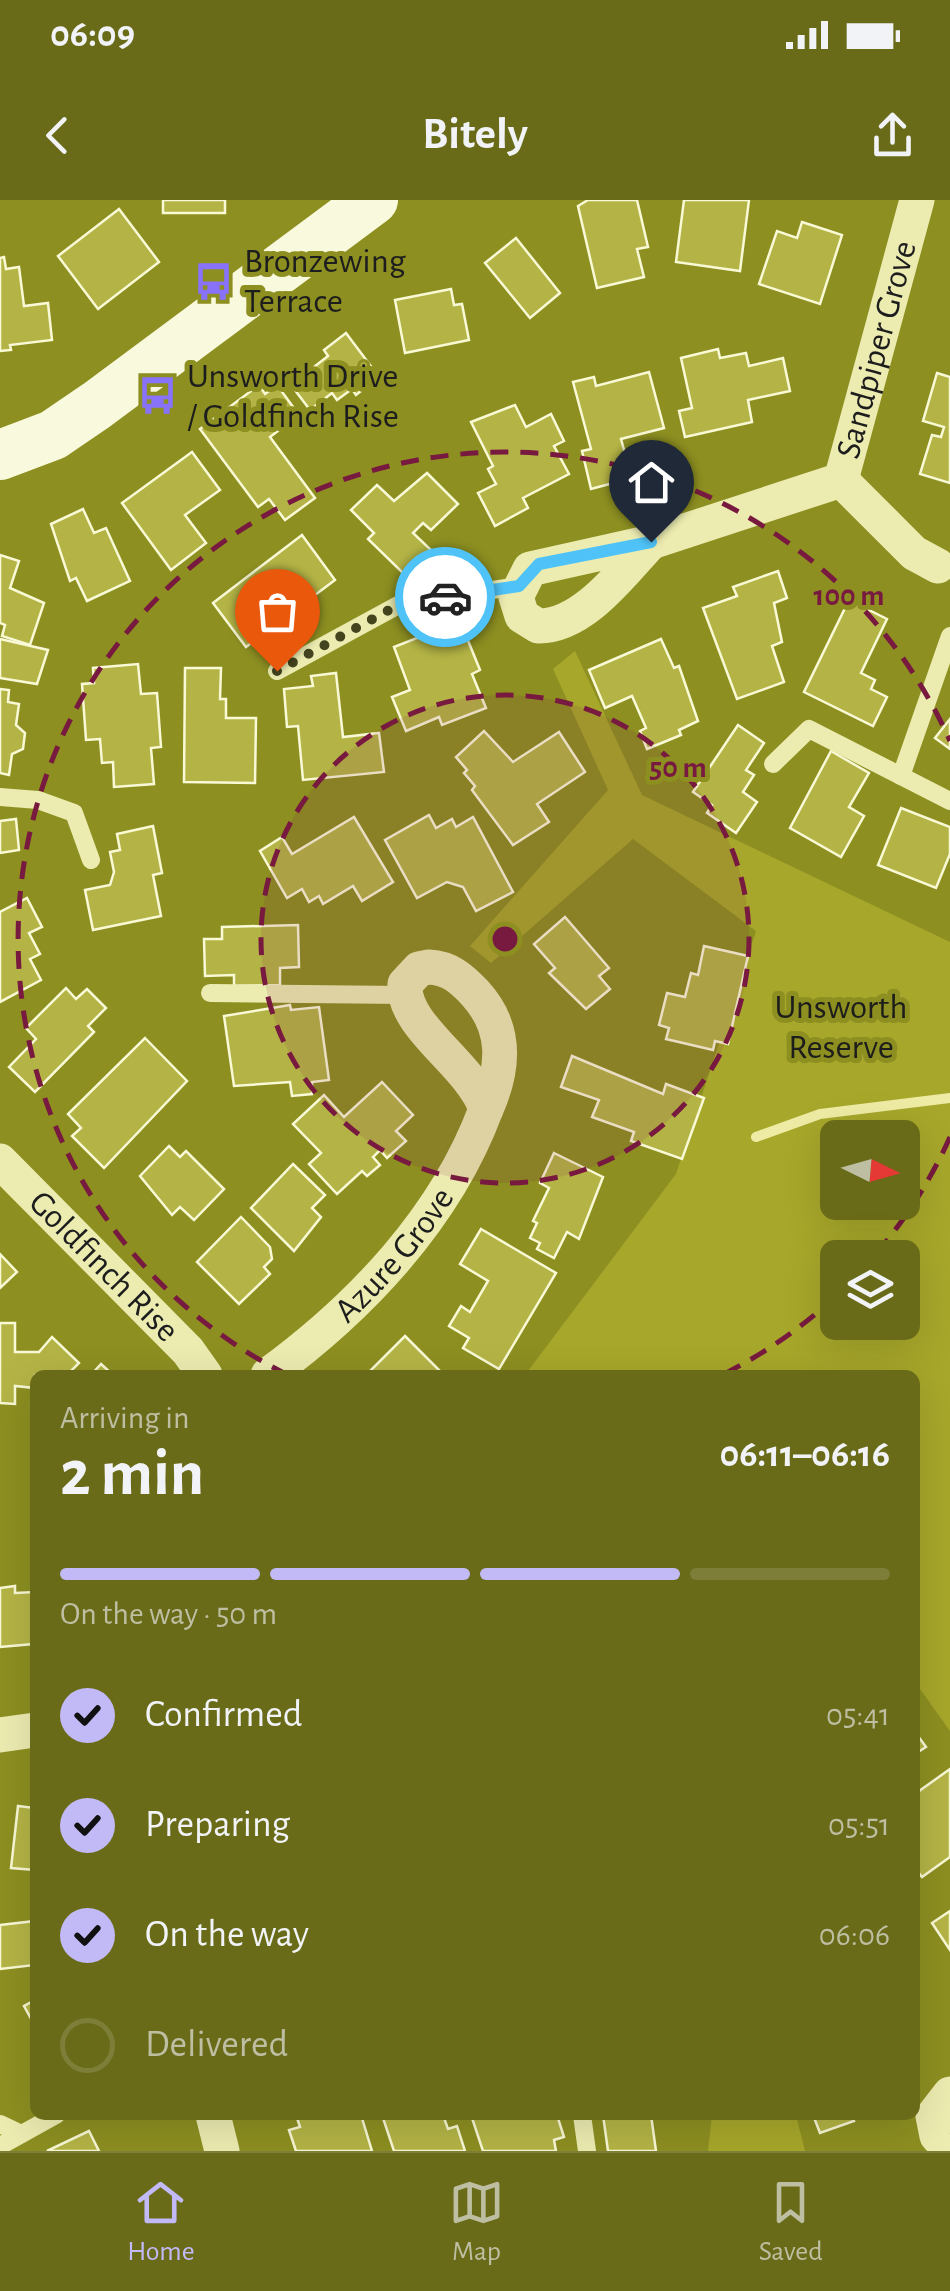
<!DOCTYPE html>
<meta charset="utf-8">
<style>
body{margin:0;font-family:"Alegreya Sans",sans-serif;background:#6f7022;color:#f1f3f6;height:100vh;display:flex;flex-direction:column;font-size:38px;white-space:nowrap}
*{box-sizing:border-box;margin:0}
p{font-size:32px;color:#bebfa2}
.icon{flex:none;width:55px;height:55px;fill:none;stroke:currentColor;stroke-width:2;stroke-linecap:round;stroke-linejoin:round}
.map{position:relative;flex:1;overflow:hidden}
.panel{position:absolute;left:30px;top:1170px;width:890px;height:750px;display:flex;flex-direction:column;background:#6a6b19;border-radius:15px;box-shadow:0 10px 40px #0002}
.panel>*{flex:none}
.needle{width:65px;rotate:95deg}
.tools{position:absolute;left:820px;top:920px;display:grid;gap:20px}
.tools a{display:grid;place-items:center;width:100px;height:100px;border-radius:15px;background:#6a6b19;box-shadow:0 10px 40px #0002;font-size:50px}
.pin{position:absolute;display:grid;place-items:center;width:85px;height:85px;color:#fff;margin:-102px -42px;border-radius:50% 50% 50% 0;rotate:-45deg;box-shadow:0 0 10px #0007}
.pin .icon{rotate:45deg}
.courier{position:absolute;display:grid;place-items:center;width:100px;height:100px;margin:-50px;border:8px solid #4fc3f7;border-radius:50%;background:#fff;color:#222;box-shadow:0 2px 12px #0007}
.summary em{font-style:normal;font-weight:600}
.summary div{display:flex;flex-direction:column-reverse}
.summary{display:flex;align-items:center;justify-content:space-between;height:170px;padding:0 30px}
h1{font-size:65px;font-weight:600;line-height:75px}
.bar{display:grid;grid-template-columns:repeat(4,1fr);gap:15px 10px;align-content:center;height:120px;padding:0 30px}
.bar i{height:12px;border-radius:8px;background:#7d7e38}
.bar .selected{background:#c2b9f7}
.bar p{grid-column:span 4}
ol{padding:0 30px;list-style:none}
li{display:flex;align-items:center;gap:30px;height:110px}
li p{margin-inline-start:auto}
li .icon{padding:10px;border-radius:50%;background:#c2b9f7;color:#111;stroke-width:4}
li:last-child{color:#bebfa2}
li i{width:55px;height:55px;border:5px solid #7d7e38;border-radius:50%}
.status{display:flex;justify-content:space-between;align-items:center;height:70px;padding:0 50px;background:#6a6b19;direction:ltr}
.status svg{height:28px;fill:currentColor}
header{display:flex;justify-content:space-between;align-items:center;height:130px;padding:0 30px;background:#6a6b19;font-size:45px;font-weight:600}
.dock{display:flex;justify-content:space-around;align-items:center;height:140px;border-top:2px solid #7d7e38;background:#6a6b19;font-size:28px;color:#bebfa2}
.dock a{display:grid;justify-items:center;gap:5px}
.dock .selected{color:#c2b9f7}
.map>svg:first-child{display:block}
.green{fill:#a7a72b;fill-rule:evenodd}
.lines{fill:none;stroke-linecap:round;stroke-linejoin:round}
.stream{stroke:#eeeca4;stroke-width:10}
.building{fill:#b4b446;stroke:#f9f9d6;stroke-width:2.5}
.lane{stroke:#ececb1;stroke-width:18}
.street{stroke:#ececb1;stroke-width:35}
.secondary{stroke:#f9f9dd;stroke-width:50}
.done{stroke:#44451e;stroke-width:10;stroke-dasharray:0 18}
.route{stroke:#4fc3f7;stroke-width:12}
.ring{fill:none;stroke:#781a3f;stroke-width:5;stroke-dasharray:18 12}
.labels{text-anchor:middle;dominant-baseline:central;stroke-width:10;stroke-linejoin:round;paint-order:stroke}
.poi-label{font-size:35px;fill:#1d1d1d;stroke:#8d8f21;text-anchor:start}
.street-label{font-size:35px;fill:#1d1d1d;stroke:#8d8f21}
.park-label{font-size:35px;fill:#1d1d1b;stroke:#8d8f21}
.centre{fill:#781a3f;stroke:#8d8f21;stroke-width:5}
.ring-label{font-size:30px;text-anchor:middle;font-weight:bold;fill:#781a3f;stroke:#8d8f21;stroke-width:10;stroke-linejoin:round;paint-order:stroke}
</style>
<div class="status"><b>06:09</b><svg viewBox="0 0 49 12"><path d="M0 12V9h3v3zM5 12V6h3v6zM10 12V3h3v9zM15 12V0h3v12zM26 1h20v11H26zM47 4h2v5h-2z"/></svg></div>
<header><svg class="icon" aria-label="back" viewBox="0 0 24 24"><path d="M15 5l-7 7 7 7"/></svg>Bitely<svg class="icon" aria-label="share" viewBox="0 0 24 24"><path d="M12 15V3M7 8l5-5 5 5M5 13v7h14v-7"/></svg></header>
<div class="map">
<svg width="950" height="1951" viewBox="0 0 950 1951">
<rect width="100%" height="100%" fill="#8d8f21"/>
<g class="green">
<path d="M 575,451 L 642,595 L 950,742 L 950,1531 L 915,1482 L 915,1175 L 525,1175 L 676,974 L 756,731 L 633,639 L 491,763 L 470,746 L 608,590 L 553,469 ZM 838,938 L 902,938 L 902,1002 L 838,1002 ZM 838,1058 L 902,1058 L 902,1122 L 838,1122 Z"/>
<path d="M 712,1915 L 796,1915 L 805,1951 L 708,1951 Z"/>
</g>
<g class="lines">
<path class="stream" d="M 756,937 L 820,914 L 950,898"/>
</g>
<g class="building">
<rect x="163" y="0" width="62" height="13"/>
<path d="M 588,0 L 637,0 L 648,47 L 637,49 L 644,77 L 597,88 L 578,6 Z"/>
<path d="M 684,0 L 749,0 L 740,71 L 676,62 Z"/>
<path d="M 119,9 L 159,62 L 98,109 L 58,56 Z"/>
<path d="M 802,22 L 842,35 L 820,104 L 759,84 L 777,31 L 797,38 Z"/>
<path d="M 516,38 L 560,93 L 530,118 L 485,63 Z"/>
<path d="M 4,57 L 6,69 L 19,67 L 24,106 L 48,103 L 52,140 L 10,145 L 11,150 L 0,151 L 0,58 Z"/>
<path d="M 451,89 L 454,105 L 462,104 L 469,140 L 405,153 L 395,100 Z"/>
<path d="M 346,133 L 379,177 L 356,195 L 352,189 L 337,200 L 332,193 L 310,210 L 291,185 L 328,156 L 324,150 Z"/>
<path d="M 718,149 L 720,158 L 746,153 L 749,166 L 783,158 L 790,191 L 748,200 L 752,222 L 685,237 L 679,211 L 692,208 L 681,158 Z"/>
<path d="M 649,172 L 664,228 L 621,239 L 632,278 L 591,289 L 582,251 L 591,249 L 573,182 L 594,177 L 596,186 Z"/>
<path d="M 937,173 L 950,177 L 950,283 L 920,274 L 932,235 L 941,237 L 944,227 L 923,221 Z"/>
<path d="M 259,185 L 265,194 L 277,185 L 299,215 L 270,237 L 315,298 L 285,320 L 269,299 L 258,307 L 200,229 Z"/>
<path d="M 515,205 L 526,227 L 551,214 L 564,241 L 554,246 L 569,274 L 523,298 L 528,308 L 495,326 L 478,293 L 496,284 L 488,269 L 493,266 L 471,222 Z"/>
<path d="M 192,252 L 220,290 L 185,315 L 206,343 L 171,370 L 122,303 Z"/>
<path d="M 427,273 L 458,304 L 431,330 L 423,323 L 413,333 L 431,350 L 406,376 L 368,339 L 374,333 L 351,310 L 377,285 L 394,301 Z"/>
<path d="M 83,309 L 94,333 L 106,328 L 130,381 L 87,401 L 76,378 L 70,381 L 51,324 Z"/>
<path d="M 302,335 L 335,380 L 246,447 L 213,403 Z"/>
<path d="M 0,355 L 19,361 L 10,388 L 44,403 L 30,445 L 2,436 L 5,425 L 0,423 Z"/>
<path d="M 778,371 L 787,398 L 774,403 L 782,442 L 772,446 L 784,482 L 737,499 L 703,408 L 737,396 L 733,387 Z"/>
<path d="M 849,400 L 887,419 L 861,473 L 875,480 L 871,489 L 887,497 L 873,526 L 804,492 Z"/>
<path d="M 460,421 L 480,470 L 472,474 L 486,508 L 442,525 L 439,517 L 406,531 L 392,497 L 410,490 L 394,447 Z"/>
<path d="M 0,439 L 48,450 L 37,484 L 0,478 Z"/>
<path d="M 661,439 L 674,468 L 679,466 L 698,521 L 679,530 L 681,535 L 647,549 L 640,531 L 646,528 L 632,496 L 605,508 L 589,470 Z"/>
<path d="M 138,464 L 141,494 L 157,493 L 161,547 L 151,548 L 154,584 L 114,587 L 113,562 L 102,563 L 100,539 L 86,540 L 82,484 L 94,483 L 93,468 Z"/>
<path d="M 185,468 L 221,468 L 220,499 L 226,499 L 226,518 L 256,518 L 255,583 L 184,582 Z"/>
<path d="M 336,473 L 343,537 L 379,533 L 384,572 L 303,580 L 298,526 L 287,527 L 284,489 L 313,486 L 311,476 Z"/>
<path d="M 0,489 L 9,490 L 8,502 L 19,504 L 16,525 L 25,533 L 23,549 L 12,554 L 9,575 L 0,573 Z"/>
<path d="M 950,519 L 950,549 L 935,538 Z"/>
<path d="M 738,525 L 764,543 L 746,570 L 754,575 L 743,592 L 757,602 L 736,633 L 707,613 L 712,605 L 693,592 Z"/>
<path d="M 484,531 L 513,562 L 559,532 L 585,572 L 537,604 L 549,622 L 513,645 L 472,590 L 475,586 L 464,573 L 467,570 L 456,557 Z"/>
<path d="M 831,551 L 869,573 L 849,607 L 864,616 L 841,657 L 790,628 Z"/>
<path d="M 901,608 L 950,627 L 950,654 L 936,688 L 878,665 Z"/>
<path d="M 429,615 L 436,628 L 452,619 L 456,627 L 473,617 L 513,692 L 476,711 L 463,687 L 447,682 L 417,698 L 385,640 Z"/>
<path d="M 354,617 L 393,682 L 362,701 L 353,686 L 323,704 L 319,696 L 309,702 L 302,689 L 287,698 L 260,651 L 282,637 L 292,654 Z"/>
<path d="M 16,619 L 19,650 L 0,653 L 0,621 Z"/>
<path d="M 153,626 L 162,673 L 153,675 L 161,716 L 93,730 L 85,690 L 110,685 L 114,672 L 110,652 L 120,650 L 117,634 Z"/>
<path d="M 27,698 L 42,727 L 29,733 L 40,754 L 30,759 L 41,780 L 0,802 L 0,712 Z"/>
<path d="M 565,717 L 609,768 L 599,776 L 610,789 L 586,809 L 549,773 L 555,768 L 534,744 Z"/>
<path d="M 298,725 L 299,767 L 280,768 L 280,785 L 234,786 L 234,775 L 205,776 L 204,739 L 222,739 L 222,727 Z"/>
<path d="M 704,746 L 748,756 L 728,844 L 715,841 L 713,850 L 666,839 L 669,828 L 659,825 L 667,793 L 685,797 L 691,773 L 698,775 Z"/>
<path d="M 66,788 L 76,799 L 87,789 L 106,808 L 88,826 L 94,832 L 35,892 L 9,867 L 36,839 L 26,828 Z"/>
<path d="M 290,805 L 291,810 L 319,807 L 329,880 L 312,882 L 312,894 L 292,896 L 290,882 L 234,886 L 224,816 Z"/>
<path d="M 145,838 L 187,881 L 104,968 L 72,936 L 81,928 L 68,914 Z"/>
<path d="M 572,856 L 663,894 L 666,884 L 704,898 L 682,959 L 631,941 L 634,932 L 592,917 L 599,900 L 561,887 Z"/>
<path d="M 382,882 L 413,915 L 396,931 L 406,941 L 387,958 L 380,950 L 373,957 L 380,965 L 367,976 L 362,971 L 337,994 L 309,964 L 321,953 L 293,924 L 324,895 L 344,917 Z"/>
<path d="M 169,946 L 180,957 L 186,951 L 224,989 L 194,1020 L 180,1007 L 172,1015 L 140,976 Z"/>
<path d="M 554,953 L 603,977 L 579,1039 L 567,1032 L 554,1058 L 537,1049 L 540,1043 L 530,1038 L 537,1023 L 533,1021 L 549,988 L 540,983 Z"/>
<path d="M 293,964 L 325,995 L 312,1008 L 321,1017 L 294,1051 L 251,1008 Z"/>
<path d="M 241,1017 L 270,1047 L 272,1059 L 264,1067 L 270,1074 L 239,1104 L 197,1062 Z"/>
<path d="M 481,1029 L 556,1073 L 499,1169 L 463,1148 L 469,1138 L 449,1126 L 461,1106 L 470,1112 L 488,1081 L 460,1064 Z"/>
<path d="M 0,1054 L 17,1072 L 0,1088 Z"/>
<path d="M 0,1123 L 15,1123 L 15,1152 L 39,1152 L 52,1137 L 79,1163 L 67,1175 L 35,1175 L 35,1188 L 15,1186 L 15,1204 L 0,1203 Z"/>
<path d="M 405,1136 L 444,1175 L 366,1175 Z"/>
<path d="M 101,1164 L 113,1175 L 91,1175 Z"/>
<path d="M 15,1386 L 15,1393 L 35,1392 L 33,1444 L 0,1447 L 0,1388 Z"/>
<path d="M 915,1532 L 926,1547 L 915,1554 Z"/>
<path d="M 950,1569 L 950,1657 L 922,1677 L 915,1668 L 915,1594 Z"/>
<path d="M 18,1606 L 35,1608 L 35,1670 L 11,1668 Z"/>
<path d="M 950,1711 L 950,1750 L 932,1723 Z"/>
<path d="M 35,1721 L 35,1765 L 0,1769 L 0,1725 Z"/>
<path d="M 35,1800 L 35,1826 L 24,1806 Z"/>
<path d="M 306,1915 L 361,1915 L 372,1951 L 296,1951 L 289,1930 L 300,1927 L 297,1918 Z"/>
<path d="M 382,1915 L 443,1915 L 448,1929 L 457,1926 L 465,1951 L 394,1951 Z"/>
<path d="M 471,1915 L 557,1915 L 564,1937 L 554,1940 L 556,1951 L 483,1951 Z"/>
<path d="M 603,1915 L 651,1915 L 656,1951 L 608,1951 Z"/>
<path d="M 813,1915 L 852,1915 L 854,1921 L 820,1933 Z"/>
<path d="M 89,1931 L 99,1951 L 47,1951 Z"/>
</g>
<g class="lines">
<g class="lane">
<path d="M 277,471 L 402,403 L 519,386"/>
<path d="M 773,564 L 809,529 L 950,601"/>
<path d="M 901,576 L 950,436"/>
<path d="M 0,597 L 38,600 L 74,613 L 91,660"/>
<path d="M 210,793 L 404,795"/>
<path d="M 582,1915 L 587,1951"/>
<path d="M 0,1924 L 21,1934"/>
<path d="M 0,1946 L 56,1915"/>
</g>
<g class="street">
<path d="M 841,280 L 914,353 L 938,366"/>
<path id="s1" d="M 651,342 L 841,280 L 917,0"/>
<path d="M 651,342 C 623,372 583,427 538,426 L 522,416 L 516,397 L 530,369 Z"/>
<path d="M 429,767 C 449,768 461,778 475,793 C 507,828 505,867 486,909 C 471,864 402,827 405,784 L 419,769 Z"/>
<path id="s2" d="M 0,961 L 188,1151 L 205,1175"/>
<path id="s3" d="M 268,1175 C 361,1107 446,1017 486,909"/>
<path d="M 0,1535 L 35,1530"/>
<path d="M 950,1894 L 933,1916 L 937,1936 L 950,1949"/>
<path d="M 213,1915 L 222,1951"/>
</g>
<path class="secondary" d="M 0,255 L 53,235 L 97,205 L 373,0"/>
</g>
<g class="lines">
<path class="done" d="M 277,471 L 402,403 L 445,397"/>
<path class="route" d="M 445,397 L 519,386 L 539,364 L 651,342"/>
</g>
<circle cx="505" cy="739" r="244" fill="#781a3f" fill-opacity=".12"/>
<g class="ring">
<circle cx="505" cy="739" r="244"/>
<path d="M950 937A487 487 0 0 1 875 1055M837 1095A487 487 0 0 1 722 1175M288 1175A487 487 0 1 1 950 541"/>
</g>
<defs>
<symbol id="bus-bare" viewBox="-9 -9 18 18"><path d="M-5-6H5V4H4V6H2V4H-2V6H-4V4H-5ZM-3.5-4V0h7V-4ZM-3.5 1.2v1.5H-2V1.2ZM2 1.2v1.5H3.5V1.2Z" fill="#8872f9" stroke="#8d8f21" stroke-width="2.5" paint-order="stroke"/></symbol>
</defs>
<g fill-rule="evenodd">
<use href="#bus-bare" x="186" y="54" width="55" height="55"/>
<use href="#bus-bare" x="130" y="168" width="55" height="55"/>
</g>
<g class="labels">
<g class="poi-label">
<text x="244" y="61">Bronzewing<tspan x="244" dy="40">Terrace</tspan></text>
<text x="187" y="176">Unsworth Drive<tspan x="187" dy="40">/ Goldfinch Rise</tspan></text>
</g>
<g class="street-label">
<text stroke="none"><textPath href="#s1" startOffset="335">Sandpiper Grove</textPath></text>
<text stroke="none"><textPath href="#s3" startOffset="175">Azure Grove</textPath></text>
<text stroke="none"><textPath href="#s2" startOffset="148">Goldfinch Rise</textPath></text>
</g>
<g class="park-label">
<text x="841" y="807">Unsworth<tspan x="841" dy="40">Reserve</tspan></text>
</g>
</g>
<circle cx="505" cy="739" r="15" class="centre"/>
<g class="ring-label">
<text x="849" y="405">100 m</text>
<text x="678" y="577">50 m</text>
</g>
</svg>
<div class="tools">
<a><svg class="needle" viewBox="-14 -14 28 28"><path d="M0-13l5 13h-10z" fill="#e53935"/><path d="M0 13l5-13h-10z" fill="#bebfa2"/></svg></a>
<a><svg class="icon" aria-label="layers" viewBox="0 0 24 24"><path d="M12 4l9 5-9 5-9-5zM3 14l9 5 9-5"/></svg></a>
</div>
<div class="pin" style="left:277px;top:471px;background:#ea580c"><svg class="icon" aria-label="bag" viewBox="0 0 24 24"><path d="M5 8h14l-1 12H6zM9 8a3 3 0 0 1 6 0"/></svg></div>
<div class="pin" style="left:651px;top:342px;background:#1f2937"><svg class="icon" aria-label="home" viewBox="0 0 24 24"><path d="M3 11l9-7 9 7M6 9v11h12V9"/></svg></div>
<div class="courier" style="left:445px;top:397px"><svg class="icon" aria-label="car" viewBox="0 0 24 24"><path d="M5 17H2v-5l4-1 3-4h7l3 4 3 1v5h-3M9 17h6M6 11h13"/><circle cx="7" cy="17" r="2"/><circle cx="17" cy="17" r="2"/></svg></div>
<section class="panel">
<div class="summary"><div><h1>2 min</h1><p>Arriving in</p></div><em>06:11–06:16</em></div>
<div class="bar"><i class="selected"></i><i class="selected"></i><i class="selected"></i><i></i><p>On the way · 50 m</p></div>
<ol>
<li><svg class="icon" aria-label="check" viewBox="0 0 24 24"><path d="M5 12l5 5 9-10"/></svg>Confirmed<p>05:41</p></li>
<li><svg class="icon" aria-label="check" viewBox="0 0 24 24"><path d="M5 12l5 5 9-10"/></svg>Preparing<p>05:51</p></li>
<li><svg class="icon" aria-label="check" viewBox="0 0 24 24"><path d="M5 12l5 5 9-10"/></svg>On the way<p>06:06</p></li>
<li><i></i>Delivered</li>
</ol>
</section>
</div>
<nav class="dock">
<a class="selected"><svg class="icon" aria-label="home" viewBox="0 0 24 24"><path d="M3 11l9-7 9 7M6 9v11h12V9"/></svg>Home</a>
<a><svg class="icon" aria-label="map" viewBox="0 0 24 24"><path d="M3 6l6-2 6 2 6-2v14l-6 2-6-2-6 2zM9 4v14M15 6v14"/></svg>Map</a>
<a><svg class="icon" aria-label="saved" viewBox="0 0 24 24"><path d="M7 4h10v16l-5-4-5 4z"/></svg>Saved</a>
</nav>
